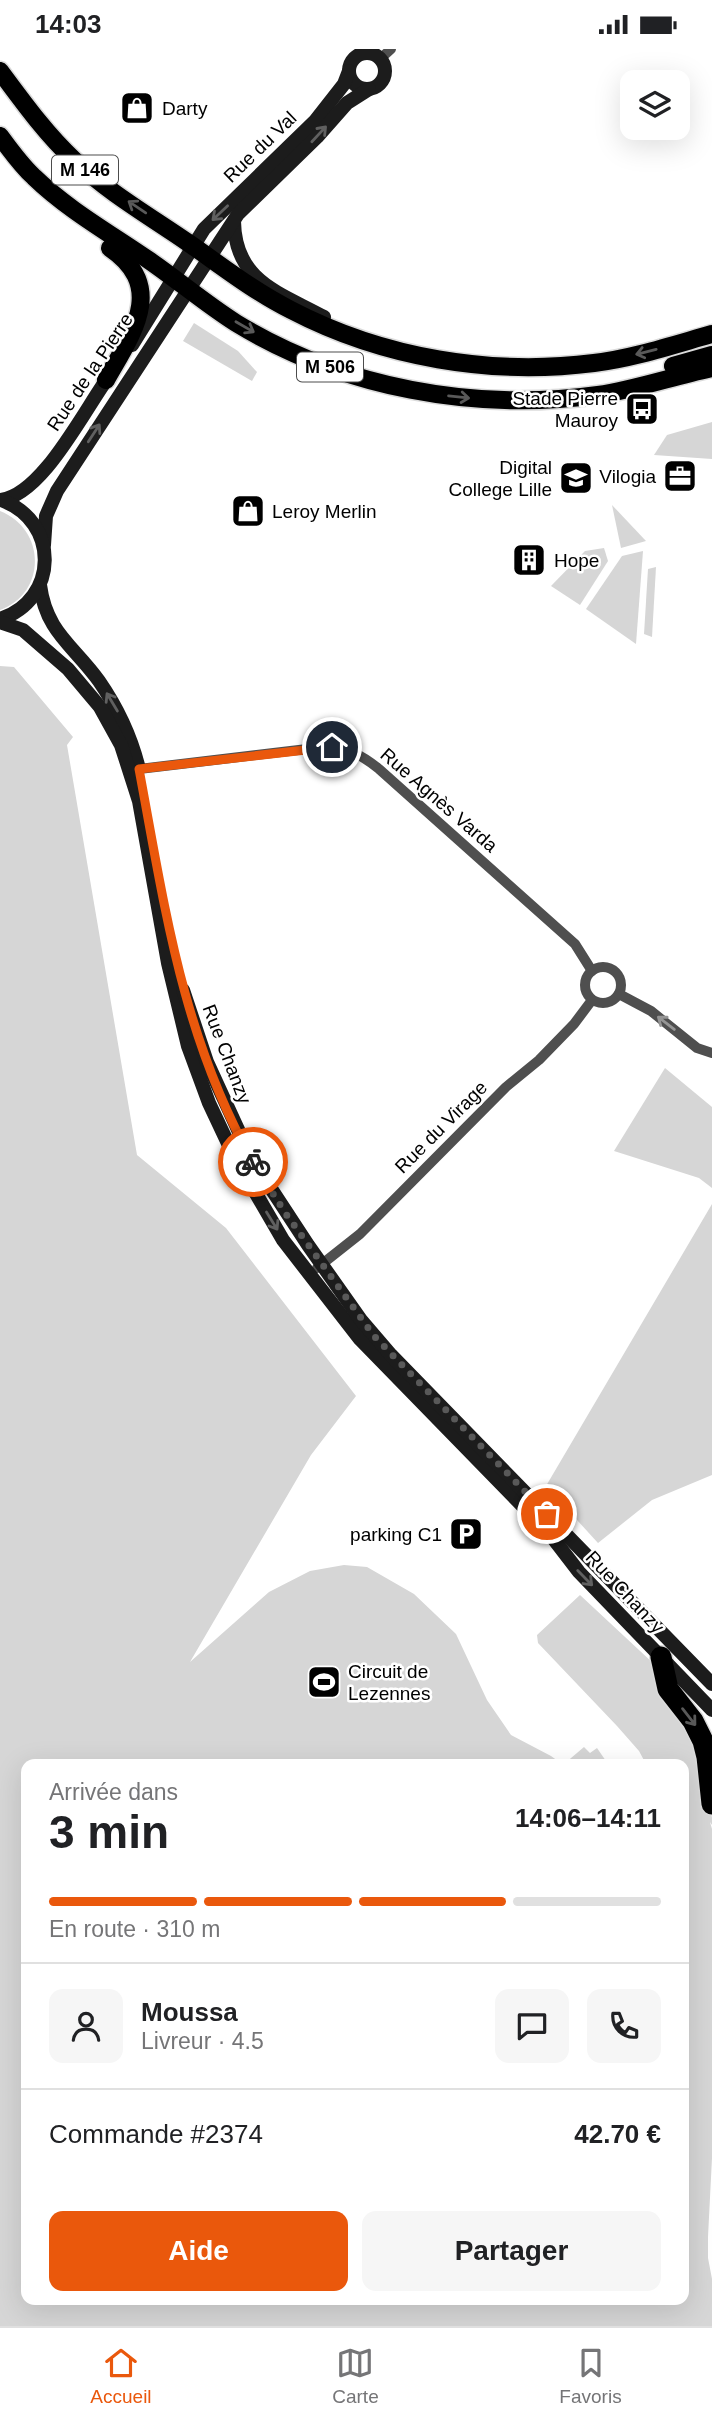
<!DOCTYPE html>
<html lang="fr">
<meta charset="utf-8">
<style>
body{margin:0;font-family:Helvetica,sans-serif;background:#f6f6f6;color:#202124;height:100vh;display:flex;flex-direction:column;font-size:26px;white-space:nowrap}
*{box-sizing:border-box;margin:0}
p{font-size:23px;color:#757577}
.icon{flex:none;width:38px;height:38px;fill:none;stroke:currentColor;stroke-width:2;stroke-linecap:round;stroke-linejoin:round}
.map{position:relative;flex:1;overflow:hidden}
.side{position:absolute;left:21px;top:1710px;width:668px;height:546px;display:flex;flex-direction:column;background:#fff;border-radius:14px;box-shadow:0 7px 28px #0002}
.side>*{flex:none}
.fabs{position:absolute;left:620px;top:21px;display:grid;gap:14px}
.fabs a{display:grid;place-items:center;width:70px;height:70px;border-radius:14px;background:#fff;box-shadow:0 7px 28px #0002;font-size:35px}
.pin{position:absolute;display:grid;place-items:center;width:60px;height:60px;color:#fff;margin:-30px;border:4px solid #fff;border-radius:50%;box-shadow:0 2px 7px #0007}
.courier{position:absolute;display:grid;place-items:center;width:70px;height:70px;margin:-35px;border:5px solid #ea580c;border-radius:50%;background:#fff;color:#222;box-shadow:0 2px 9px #0007}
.head em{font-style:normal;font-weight:600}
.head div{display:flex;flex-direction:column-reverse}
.head{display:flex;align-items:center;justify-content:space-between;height:119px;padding:0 28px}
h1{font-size:46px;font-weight:600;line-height:52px}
.bar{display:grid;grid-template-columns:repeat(4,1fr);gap:10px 7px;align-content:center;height:84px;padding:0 28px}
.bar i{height:9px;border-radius:5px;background:#e0e0e0}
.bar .on{background:#ea580c}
.bar p{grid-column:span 4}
.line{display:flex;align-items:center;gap:18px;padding:0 28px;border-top:2px solid #e0e0e0}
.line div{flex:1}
.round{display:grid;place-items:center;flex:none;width:74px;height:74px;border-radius:14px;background:#f6f6f6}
.primary-button{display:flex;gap:14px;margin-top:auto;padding:14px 28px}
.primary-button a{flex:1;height:80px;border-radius:14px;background:#ea580c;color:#fff;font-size:28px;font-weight:600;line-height:80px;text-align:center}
.primary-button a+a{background:#f6f6f6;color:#202124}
.status{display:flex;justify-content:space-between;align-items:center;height:49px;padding:0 35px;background:#fff;direction:ltr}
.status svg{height:19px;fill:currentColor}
.tab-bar{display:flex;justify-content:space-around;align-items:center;height:98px;border-top:2px solid #e0e0e0;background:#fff;font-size:19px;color:#757577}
.tab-bar a{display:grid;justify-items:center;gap:4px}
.tab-bar .on{color:#ea580c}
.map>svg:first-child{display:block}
.green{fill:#d6d6d6}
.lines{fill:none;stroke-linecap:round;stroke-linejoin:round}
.primary-casing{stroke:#dbdbdb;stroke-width:21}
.highway-casing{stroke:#dbdbdb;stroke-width:24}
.street{stroke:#4f4f4f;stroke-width:10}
.secondary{stroke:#1c1c1c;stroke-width:14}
.primary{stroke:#000;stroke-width:18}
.highway{stroke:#000;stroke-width:21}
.oneway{stroke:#606060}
.oneway2{stroke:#595959}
.oneway3{stroke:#959595}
.done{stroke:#595959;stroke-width:7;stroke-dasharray:0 12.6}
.route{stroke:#ea580c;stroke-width:9}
.labels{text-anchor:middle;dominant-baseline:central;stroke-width:5;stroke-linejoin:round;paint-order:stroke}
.shield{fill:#fff;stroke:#4c4c4c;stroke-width:2}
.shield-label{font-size:18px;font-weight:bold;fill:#000}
.poi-label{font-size:19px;fill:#000;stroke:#fff;text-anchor:start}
.street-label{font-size:19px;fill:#000;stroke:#fff}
</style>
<div class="status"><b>14:03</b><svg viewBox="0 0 49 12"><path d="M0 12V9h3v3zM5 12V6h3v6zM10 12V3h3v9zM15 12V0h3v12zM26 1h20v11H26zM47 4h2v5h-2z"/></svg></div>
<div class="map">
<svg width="712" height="2277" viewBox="0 0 712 2277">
<rect width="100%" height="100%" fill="#fff"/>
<g class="green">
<path d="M 194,274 L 238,302 L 257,323 L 252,332 L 183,292 Z"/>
<path d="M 712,373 L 712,410 L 654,406 L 667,386 Z"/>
<path d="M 612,456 L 646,492 L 621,499 Z"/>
<path d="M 0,462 C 46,480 47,544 0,561 Z"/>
<path d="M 604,499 L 608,512 L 580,556 L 551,537 L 585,502 Z"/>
<path d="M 643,502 L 636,595 L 586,560 L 622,507 Z"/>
<path d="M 656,518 L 652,588 L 644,585 L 648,520 Z"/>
<path d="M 0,617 L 14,618 L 73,688 L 67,696 L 137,1106 L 226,1179 L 356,1347 L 311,1406 L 190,1613 L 269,1543 L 310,1522 L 344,1516 L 367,1518 L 414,1545 L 456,1585 L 487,1651 L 511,1686 L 551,1707 L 562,1715 L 26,1715 L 26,2250 L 684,2250 L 684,1715 L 646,1715 L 639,1702 L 617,1677 L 538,1594 L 537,1586 L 580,1546 L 654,1615 L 697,1697 L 702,1748 L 712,1768 L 712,1776 L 710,1773 L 712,1780 L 712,2109 L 708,2188 L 708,2209 L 712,2230 L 712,2277 L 0,2277 Z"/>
<path d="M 665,1019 L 712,1058 L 712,1139 L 699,1129 L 614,1102 Z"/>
<path d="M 712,1155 L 712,1426 L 652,1451 L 598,1494 L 546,1437 Z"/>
<path d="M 584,1698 L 590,1704 L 597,1699 L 608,1715 L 564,1715 Z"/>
</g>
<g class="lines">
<defs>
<g id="primary">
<path d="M 0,22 C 23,53 46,85 74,111 C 109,144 151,168 190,195 C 223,218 255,243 291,261 C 383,309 491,327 594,314 C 634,309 673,296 712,285"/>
<path d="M 0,87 C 11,102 21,116 34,128 C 68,161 111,185 150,212 C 179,232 206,255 236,274 C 343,339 475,363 598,346 C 637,340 674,327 712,319"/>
<path d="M 673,317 L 712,306"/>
<path d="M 106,331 C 132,285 167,238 110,199"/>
</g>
<path id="highway" d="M 661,1608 L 668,1640 L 693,1672 L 703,1692 L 707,1708 L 712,1755"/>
</defs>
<use href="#primary" class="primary-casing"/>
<use href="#highway" class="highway-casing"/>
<g class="street">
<path d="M 380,10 L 391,0"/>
<path d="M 139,720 L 324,698 C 347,698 362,706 379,720 L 575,895 L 592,922"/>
<circle cx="603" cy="936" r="18"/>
<path d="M 619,945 L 651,962 L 697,999 L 712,1004"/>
<path d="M 317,1219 L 360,1185 L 506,1038 L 539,1011 L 574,975 L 592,951"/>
</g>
<g class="secondary">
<circle cx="367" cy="22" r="18"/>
<path d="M 234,172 C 235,232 278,243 324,268"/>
<path d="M 132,296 L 204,180 L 315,72 L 344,35 L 349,22"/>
<path d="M 0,451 C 43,447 86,357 112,323"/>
<path d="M 44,496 L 46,467 L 57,442 L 238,165 L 317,88 L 347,54 L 369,40"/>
<path d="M 40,536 C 46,583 73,596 99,632 C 117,658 130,685 138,716"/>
<path d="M 0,570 C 59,551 60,472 1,451"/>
<path d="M 0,573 L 23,581 L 68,620 L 100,658 L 121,696 L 139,752 L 168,914 L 188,997 L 209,1054 L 233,1105 L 283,1191 L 359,1289 L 549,1484 L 579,1523 L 712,1661"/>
<path d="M 183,941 L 207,1013 L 251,1109 L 308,1196 L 361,1271 L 391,1306 L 712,1635"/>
</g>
<use href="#primary" class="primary"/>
<use href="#highway" class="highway"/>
</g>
<defs><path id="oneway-shaft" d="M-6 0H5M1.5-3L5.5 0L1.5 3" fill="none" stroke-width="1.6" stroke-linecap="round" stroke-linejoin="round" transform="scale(1.75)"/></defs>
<g class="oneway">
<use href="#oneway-shaft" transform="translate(319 85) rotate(-47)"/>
<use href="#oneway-shaft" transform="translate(220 164) rotate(137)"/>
<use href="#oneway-shaft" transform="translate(94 384) rotate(-57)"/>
<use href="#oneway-shaft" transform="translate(112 653) rotate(-121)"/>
<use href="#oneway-shaft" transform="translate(272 1172) rotate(58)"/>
<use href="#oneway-shaft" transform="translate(585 1529) rotate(46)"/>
</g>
<g class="oneway2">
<use href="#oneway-shaft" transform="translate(137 158) rotate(-146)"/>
<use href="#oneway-shaft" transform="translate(245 278) rotate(30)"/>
<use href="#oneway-shaft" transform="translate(646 303) rotate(166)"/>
<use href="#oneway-shaft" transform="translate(459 348) rotate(6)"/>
<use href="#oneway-shaft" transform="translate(689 1668) rotate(52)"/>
</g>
<use class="oneway3" href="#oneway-shaft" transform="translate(666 974) rotate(-142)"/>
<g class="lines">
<path class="done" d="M 253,1113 L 286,1165 L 374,1287 L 547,1465"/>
<path class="route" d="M 253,1113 C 182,987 165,859 139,720 L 332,698"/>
</g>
<defs>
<symbol id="shop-square" viewBox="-11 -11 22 22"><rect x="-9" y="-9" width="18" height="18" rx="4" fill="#000" stroke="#fff"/><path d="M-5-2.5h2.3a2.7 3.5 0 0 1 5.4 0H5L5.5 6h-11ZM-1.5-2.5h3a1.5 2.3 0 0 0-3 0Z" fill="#fff"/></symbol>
<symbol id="bus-square" viewBox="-11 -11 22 22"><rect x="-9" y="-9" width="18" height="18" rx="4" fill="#000" stroke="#fff"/><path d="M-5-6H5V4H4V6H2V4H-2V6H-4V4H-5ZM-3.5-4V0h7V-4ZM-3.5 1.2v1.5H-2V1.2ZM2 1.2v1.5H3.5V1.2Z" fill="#fff"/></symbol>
<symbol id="office-square" viewBox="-11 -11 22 22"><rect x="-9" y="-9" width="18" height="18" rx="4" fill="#000" stroke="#fff"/><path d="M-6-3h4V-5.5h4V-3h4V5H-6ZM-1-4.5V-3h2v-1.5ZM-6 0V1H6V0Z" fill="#fff"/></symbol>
<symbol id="university-square" viewBox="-11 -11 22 22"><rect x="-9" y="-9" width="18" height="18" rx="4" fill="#000" stroke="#fff"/><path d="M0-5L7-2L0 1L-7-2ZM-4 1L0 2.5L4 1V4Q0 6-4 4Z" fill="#fff"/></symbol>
<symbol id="building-square" viewBox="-11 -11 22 22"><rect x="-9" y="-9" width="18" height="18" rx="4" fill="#000" stroke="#fff"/><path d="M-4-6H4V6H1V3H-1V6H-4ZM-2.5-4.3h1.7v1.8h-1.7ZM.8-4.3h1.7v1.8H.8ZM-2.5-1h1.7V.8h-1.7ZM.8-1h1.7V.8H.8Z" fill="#fff"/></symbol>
<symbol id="parking-square" viewBox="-11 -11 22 22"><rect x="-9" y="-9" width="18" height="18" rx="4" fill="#000" stroke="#fff"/><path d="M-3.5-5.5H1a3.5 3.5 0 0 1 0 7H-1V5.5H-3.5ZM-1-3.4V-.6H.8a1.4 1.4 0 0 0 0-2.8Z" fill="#fff"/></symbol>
<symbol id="stadium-square" viewBox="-11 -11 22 22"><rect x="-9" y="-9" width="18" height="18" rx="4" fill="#000" stroke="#fff"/><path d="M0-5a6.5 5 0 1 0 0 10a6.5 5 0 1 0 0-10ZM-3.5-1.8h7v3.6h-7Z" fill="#fff"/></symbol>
</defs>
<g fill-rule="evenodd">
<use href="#shop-square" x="118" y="40" width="38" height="38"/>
<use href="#bus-square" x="623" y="341" width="38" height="38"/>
<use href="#office-square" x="661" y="408" width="38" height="38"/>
<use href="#university-square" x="557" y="410" width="38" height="38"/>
<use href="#shop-square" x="229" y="443" width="38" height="38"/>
<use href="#building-square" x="510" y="492" width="38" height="38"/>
<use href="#parking-square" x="447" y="1466" width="38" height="38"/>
<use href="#stadium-square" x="305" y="1614" width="38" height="38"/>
</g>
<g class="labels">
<g class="shield">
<rect x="52" y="106.5" width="66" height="29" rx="5"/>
<rect x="297" y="303.5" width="66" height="29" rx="5"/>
</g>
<g class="shield-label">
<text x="85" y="121">M 146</text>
<text x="330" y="318">M 506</text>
</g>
<g class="poi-label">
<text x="162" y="59">Darty</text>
<text x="618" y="349" text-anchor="end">Stade Pierre<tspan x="618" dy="22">Mauroy</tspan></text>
<text x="552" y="418" text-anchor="end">Digital<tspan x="552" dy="22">College Lille</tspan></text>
<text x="656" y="427" text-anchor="end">Vilogia</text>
<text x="272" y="462">Leroy Merlin</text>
<text x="554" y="511">Hope</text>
<text x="442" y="1485" text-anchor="end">parking C1</text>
<text x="348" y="1622">Circuit de<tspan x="348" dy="22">Lezennes</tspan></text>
</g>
<g class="street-label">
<text transform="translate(260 98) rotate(-44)">Rue du Val</text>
<text transform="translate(90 323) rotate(-56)">Rue de la Pierre</text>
<text transform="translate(439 751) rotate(41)">Rue Agnès Varda</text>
<text transform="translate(227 1005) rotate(69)">Rue Chanzy</text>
<text transform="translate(441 1078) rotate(-45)">Rue du Virage</text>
<text transform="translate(625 1543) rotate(47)">Rue Chanzy</text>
</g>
</g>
</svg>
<div class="fabs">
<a><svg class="icon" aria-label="layers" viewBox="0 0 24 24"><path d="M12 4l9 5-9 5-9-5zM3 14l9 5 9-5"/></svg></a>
</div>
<div class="pin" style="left:547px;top:1465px;background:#ea580c"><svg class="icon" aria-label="bag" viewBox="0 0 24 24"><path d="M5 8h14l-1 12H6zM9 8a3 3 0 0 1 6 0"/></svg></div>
<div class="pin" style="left:332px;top:698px;background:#1f2937"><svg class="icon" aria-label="home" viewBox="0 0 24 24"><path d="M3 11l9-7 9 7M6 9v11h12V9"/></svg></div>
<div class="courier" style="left:253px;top:1113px"><svg class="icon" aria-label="bike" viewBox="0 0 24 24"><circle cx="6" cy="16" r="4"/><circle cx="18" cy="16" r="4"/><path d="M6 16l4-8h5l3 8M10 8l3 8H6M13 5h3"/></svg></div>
<section class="side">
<div class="head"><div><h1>3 min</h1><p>Arrivée dans</p></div><em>14:06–14:11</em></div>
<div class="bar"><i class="on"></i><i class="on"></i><i class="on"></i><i></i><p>En route · 310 m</p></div>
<div class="line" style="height:126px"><a class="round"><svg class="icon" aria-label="person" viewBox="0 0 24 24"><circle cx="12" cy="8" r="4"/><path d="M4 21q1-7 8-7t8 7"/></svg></a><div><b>Moussa</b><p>Livreur · 4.5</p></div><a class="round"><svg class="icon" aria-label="chat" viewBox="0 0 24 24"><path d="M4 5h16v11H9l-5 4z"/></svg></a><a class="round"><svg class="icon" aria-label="phone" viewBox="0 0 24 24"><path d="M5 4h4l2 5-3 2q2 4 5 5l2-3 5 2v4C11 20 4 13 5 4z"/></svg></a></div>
<div class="line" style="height:91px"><div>Commande #2374</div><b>42.70 €</b></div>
<div class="primary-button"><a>Aide</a><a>Partager</a></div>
</section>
</div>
<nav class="tab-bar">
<a class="on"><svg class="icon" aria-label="home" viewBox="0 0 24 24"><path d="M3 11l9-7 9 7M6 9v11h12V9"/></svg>Accueil</a>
<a><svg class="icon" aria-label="map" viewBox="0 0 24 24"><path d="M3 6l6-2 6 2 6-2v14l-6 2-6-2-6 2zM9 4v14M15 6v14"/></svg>Carte</a>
<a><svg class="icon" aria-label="saved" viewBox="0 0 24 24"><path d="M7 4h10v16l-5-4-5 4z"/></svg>Favoris</a>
</nav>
